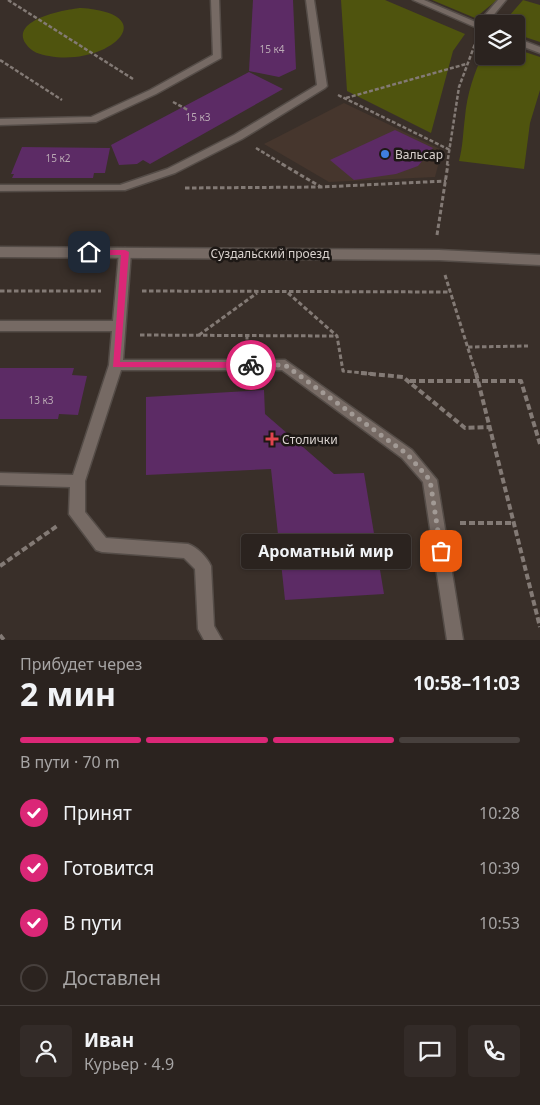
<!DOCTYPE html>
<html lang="ru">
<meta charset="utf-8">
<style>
body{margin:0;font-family:"Noto Sans",sans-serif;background:#332b28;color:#f1f3f6;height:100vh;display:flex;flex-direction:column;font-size:19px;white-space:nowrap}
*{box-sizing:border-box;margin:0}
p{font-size:16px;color:#a6a4a4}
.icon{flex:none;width:28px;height:28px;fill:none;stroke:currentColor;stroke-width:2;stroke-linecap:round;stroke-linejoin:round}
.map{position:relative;height:640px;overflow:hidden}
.drawer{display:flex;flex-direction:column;background:#2b231f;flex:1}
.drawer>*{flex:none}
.buttons{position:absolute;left:475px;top:15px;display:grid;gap:10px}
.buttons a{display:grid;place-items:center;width:50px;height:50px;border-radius:5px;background:#2b231f;box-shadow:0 1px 4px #0004,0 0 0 1px #47403d;font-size:25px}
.pin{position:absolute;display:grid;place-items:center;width:42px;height:42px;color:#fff;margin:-21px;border-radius:10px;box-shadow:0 2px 8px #0006}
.courier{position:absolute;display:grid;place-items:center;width:50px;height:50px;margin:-25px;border:4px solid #db2777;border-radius:50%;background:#fff;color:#222;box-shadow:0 1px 6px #0007}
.bubble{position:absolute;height:35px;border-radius:5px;background:#2b231f;box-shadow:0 1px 4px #0004,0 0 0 1px #47403d;font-size:16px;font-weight:700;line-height:35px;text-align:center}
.headline em{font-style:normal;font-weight:700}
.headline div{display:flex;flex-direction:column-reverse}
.headline{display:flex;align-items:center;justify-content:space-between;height:85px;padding:0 20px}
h1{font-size:32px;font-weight:700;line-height:38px}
.bar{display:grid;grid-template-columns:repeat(4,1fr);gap:8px 5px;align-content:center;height:60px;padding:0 20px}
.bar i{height:6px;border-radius:4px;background:#47403d}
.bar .selected{background:#db2777}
.bar p{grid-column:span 4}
.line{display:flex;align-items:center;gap:12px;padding:0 20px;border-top:1px solid #47403d}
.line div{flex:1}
.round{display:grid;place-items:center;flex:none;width:52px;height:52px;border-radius:5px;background:#332b28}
ol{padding:0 20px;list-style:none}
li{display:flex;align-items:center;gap:15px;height:55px}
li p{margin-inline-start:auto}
li .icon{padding:5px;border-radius:50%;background:#db2777;color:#fff;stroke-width:4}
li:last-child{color:#a6a4a4}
li i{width:28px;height:28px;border:2px solid #47403d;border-radius:50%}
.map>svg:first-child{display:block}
.built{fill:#46362d}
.green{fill:#4f540e}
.building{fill:#5c2b65}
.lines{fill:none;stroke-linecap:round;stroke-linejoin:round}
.lane-casing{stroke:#544c47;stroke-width:3}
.street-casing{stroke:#544c47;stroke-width:3}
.path-far2{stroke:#837a75;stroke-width:2.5;stroke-dasharray:4 2;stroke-linecap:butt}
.path-far1{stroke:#837a75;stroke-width:3;stroke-dasharray:4.5 2.5;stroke-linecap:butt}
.path{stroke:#837a75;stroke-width:4;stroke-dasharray:6 3;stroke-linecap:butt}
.lane{fill:#766a64;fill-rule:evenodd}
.street{fill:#766a64;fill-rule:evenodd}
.route{fill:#db2777}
.done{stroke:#a29a95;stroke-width:5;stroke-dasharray:0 9}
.shop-dot{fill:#3f7fe0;stroke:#1d1815;stroke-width:2}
.health-dot{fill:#e0444e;stroke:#1d1815;stroke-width:2}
.labels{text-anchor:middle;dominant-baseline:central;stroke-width:5;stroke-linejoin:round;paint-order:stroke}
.number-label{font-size:10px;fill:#baa9b4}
.poi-label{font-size:12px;fill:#dad3cf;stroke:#1d1815;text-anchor:start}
.street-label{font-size:12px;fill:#dad3cf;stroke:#1d1815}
</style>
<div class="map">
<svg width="540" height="640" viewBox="0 0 540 640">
<rect width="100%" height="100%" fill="#392f29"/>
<path class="built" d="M 344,103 L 442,150 L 435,177 L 329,182 L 264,144 Z"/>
<g class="green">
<path d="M 341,0 L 385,0 L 465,34 L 453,51 L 431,133 L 347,91 Z"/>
<path d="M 432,0 L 497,0 L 475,18 Z"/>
<path d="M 523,0 L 540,5 L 540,42 L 516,34 L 516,24 L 502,24 Z"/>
<path d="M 81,8 C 166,14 108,67 49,56 C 41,55 31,52 26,44 C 9,19 68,9 81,8 Z"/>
<path d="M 516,49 L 540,57 L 540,90 L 530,123 L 524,169 L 459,161 C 463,146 463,132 465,117 C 467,94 474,73 484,52 L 484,56 L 516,56 Z"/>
</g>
<g class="building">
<path d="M 253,0 L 293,0 L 296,69 L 279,77 L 249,71 Z"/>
<path d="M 249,72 L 283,89 L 150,164 L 143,160 L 137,164 L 119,165 L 111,145 Z"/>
<path d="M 395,130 L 433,148 L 418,166 L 396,174 L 354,180 L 330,160 Z"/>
<path d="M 22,147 L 110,148 L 105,173 L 94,173 L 93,178 L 12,178 L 14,174 L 11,174 Z"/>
<path d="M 0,368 L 74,368 L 72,375 L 87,376 L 78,415 L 59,414 L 58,419 L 0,419 Z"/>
<path d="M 264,390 L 265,414 L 334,474 L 364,473 L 384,594 L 285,600 L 271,469 L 146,475 L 146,397 Z"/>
</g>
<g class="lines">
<defs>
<g id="lane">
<path d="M 211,0 L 219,0 L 221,58 L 156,94 L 96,122 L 0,125 L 0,119 L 91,117 L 150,90 L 213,55 Z"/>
<path d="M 306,0 L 314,0 L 327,86 L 325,88 L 242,139 L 175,173 L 125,190 L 0,191 L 0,185 L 120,185 L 167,169 L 234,135 L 317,85 Z"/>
<path d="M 413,0 L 424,0 L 478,23 L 498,0 L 506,0 L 486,24 L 484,24 L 484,31 Z"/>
<path d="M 516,38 L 540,47 L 540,53 L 516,44 Z"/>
<path d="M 125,248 L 131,252 L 123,360 L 285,360 L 412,450 L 437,480 L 463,640 L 447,640 L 423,482 L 402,458 L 282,370 L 121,370 L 85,481 L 85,512 L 106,538 L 188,544 C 197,547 207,557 211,566 L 214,626 L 222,640 L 204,640 L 198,629 L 195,569 L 184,558 L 102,552 L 96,550 L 69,514 L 70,487 L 0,485 L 0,473 L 73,475 L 109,365 L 112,331 L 0,331 L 0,321 L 113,321 L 119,252 Z"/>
</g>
<path id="street" d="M 0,247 L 439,250 L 540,255 L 540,265 L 439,260 L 0,257 Z"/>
</defs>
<use href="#lane" class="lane-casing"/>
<use href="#street" class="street-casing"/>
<g class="path-far2">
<path d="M 8,0 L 133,79"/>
<path d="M 0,60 L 62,100"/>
<path d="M 338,95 L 450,150"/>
<path d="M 346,98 L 466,64"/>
<path d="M 173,102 L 188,110"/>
<path d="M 256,148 L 284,165"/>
<path d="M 447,165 L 459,87 L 475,44"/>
</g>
<g class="path-far1">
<path d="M 282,164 L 321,187"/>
<path d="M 185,188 L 321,187 L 446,181"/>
<path d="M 437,235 L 448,164"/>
<path d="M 445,275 L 476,374"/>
<path d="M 0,291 L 101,291"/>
<path d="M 142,291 L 449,292"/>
<path d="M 288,293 L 337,336 L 343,371 L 373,374"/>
<path d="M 140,335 L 336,336"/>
<path d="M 199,335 L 257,293"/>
<path d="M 247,335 L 247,345"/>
<path d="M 468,347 L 528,346"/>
</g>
<g class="path">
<path d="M 361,373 L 403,377 L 465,428 L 490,427"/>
<path d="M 476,373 L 540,627"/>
<path d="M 410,381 L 521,381 L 540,444"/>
<path d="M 460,523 L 514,523"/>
<path d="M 0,566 L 57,526"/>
<path d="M 0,635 L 4,640"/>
</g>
<use href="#lane" class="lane"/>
<use href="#street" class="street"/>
</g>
<path class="route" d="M 125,250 L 129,252 L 120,362 L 251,362 L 255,365 L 254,368 L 113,367 L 121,255 L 89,255 L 85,252 L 89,250 Z"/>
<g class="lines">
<path class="done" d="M 251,365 L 285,365 L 407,454 L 430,480 L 441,551"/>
</g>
<circle class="shop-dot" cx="385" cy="154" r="5"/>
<path class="health-dot" d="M269.5 431.5h5v5h5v5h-5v5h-5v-5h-5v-5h5z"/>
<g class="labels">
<g class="number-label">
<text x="272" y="49">15 к4</text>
<text x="198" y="117">15 к3</text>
<text x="58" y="158">15 к2</text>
<text x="41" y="400">13 к3</text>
</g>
<g class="poi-label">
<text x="395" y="154">Вальсар</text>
<text x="282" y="439">Столички</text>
</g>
<g class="street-label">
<text x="270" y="253">Суздальский проезд</text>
</g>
</g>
</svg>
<div class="buttons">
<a><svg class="icon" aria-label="layers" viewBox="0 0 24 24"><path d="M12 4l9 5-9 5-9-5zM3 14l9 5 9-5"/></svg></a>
</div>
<div class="pin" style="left:441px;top:551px;background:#ea580c"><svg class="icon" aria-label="bag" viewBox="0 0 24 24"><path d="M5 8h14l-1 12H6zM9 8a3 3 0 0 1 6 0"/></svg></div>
<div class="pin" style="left:89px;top:252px;background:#1f2937"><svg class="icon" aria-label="home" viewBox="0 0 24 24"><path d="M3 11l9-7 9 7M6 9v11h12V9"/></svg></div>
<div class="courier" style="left:251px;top:365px"><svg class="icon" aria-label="bike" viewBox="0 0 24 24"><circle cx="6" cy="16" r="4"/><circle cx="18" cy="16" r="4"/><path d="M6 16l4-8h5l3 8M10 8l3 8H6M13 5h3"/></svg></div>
<div class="bubble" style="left:241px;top:534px;width:170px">Ароматный мир</div>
</div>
<section class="drawer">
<div class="headline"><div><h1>2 мин</h1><p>Прибудет через</p></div><em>10:58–11:03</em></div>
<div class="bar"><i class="selected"></i><i class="selected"></i><i class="selected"></i><i></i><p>В пути · 70 m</p></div>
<ol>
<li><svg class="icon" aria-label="check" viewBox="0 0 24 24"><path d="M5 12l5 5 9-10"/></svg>Принят<p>10:28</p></li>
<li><svg class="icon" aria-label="check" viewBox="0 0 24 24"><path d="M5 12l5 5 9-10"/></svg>Готовится<p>10:39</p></li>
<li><svg class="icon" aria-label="check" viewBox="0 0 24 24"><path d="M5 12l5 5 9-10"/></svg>В пути<p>10:53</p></li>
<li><i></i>Доставлен</li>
</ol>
<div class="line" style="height:90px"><a class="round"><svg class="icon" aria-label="person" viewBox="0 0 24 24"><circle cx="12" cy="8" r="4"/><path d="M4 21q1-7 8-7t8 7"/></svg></a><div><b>Иван</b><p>Курьер · 4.9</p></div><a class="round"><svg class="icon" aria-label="chat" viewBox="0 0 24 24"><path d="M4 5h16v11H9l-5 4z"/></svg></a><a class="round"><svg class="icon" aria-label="phone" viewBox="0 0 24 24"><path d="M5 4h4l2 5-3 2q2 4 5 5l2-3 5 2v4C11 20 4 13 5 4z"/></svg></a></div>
</section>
